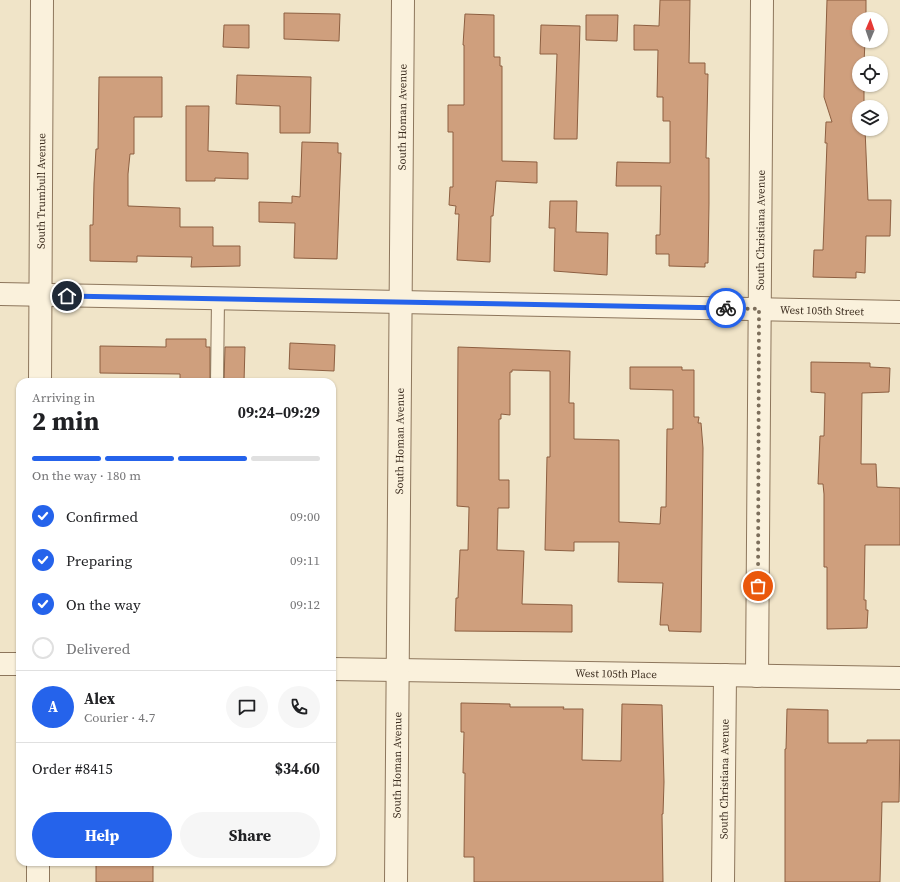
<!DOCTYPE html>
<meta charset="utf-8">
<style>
body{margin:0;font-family:"Source Serif 4",serif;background:#f6f6f6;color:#202124;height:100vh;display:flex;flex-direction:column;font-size:15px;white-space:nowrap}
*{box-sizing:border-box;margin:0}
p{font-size:13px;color:#757577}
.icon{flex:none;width:22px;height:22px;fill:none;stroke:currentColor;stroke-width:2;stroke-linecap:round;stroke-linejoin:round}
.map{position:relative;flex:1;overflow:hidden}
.drawer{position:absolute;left:16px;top:378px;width:320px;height:488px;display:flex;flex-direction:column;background:#fff;border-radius:12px;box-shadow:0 1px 3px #0004}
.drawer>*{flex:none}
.needle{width:26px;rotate:2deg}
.tools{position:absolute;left:852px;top:12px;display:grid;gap:8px}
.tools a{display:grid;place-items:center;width:36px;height:36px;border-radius:50%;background:#fff;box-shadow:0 1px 3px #0004;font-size:20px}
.pin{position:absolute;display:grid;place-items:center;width:34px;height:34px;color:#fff;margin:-17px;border:2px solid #fff;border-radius:50%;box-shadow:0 1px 4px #0007}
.courier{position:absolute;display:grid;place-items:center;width:40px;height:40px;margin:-20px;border:3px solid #2563eb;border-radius:50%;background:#fff;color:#222;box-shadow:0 1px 5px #0007}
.summary em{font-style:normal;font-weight:700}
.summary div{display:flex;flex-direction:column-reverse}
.summary{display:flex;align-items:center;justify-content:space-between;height:68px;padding:0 16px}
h1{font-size:26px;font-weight:700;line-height:30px}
.bar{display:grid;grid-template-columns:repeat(4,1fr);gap:6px 4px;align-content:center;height:48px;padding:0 16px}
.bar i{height:5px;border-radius:3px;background:#e0e0e0}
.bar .on{background:#2563eb}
.bar p{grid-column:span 4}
.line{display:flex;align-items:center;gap:10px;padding:0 16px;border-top:1px solid #e0e0e0}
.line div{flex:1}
.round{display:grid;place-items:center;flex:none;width:42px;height:42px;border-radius:21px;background:#f6f6f6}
ol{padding:0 16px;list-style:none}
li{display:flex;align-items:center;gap:12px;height:44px}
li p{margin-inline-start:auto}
li .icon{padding:4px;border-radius:50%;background:#2563eb;color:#fff;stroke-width:4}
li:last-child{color:#757577}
li i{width:22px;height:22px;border:2px solid #e0e0e0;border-radius:50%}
.primary-button{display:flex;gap:8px;margin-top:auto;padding:8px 16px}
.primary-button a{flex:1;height:46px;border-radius:24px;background:#2563eb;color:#fff;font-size:16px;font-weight:700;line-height:46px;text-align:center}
.primary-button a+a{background:#f6f6f6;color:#202124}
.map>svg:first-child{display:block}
.building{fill:#cf9f7d;stroke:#8d5f41}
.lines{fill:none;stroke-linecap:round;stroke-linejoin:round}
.lane-casing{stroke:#8d765c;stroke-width:14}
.street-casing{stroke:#8d765c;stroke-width:24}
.lane{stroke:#faf1dc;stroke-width:12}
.street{stroke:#faf1dc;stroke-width:22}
.done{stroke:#7c6e5b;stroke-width:4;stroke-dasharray:0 7.2}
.route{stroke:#2563eb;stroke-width:5}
.labels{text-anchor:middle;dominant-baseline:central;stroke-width:3;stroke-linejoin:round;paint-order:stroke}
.street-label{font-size:11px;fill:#3d2e20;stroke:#f7eed8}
</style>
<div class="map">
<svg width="900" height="882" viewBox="0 0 900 882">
<rect width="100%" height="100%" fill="#f0e4c8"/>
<g class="building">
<path d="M 660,0 L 690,0 L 689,63 L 705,63 L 705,74 L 708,74 L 706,158 L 709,158 L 709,203 L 708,263 L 705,263 L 705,267 L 669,266 L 669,254 L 656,254 L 656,235 L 660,235 L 661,186 L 616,186 L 617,162 L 670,163 L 670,121 L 663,121 L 663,97 L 657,97 L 658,50 L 634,50 L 634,25 L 659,26 Z"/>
<path d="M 827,0 L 866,0 L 866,19 L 859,19 L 859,41 L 865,41 L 864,63 L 859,63 L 859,85 L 864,85 L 864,107 L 859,107 L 859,129 L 865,129 L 868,200 L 891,200 L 890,236 L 866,236 L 865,273 L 856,272 L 856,278 L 813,277 L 814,250 L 823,250 L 827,143 L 825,143 L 826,122 L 832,122 L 824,97 Z"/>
<path d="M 284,13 L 340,14 L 339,41 L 284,39 Z"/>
<path d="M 465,14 L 494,15 L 494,57 L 500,57 L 500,66 L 502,66 L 502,161 L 537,162 L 537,183 L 496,181 L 493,216 L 491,216 L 490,262 L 457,260 L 459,214 L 455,214 L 456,206 L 449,205 L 450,187 L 453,187 L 453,132 L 448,132 L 448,105 L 464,105 L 464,45 L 463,45 Z"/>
<path d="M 586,15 L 618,15 L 617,41 L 586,40 Z"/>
<path d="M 224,25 L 249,25 L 249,48 L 223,47 Z"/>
<path d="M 541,25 L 580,26 L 577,139 L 554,139 L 557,54 L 540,54 Z"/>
<path d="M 237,75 L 311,77 L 310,133 L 280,133 L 280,106 L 236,104 Z"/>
<path d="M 99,77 L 162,77 L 162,117 L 134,117 L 134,154 L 130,154 L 128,174 L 128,206 L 180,208 L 180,227 L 213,227 L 213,246 L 240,246 L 240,266 L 191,267 L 192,257 L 137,256 L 137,262 L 90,261 L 90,225 L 93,225 L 94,183 L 96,149 L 98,149 Z"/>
<path d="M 186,106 L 209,106 L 208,151 L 248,153 L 248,179 L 215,178 L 215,181 L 186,181 Z"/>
<path d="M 302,142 L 338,143 L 338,153 L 341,153 L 337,259 L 294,258 L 295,223 L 259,222 L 259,202 L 292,203 L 292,196 L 300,197 Z"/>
<path d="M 550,201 L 577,201 L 576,232 L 608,233 L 607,275 L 554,271 L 555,228 L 549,228 Z"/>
<path d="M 166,339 L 206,339 L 206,347 L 210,347 L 210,382 L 180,382 L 180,374 L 100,373 L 100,346 L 166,347 Z"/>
<path d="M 290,343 L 335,345 L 334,371 L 289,369 Z"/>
<path d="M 225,347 L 245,347 L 244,382 L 224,382 Z"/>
<path d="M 458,347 L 570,351 L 569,403 L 574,403 L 574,439 L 619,440 L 619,522 L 660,524 L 661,507 L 666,507 L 667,429 L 673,429 L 673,390 L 630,389 L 630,367 L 682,367 L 682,370 L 694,370 L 694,417 L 699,417 L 698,423 L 701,423 L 703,448 L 701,632 L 669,631 L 668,625 L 660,625 L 663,583 L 618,582 L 619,542 L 574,542 L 574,551 L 545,550 L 547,457 L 550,457 L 550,371 L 512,370 L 512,372 L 510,372 L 510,415 L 501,414 L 501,419 L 499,419 L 499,480 L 509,480 L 509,508 L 498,508 L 497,550 L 524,551 L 522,604 L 572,605 L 572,632 L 455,631 L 456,598 L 458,598 L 460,550 L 468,550 L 469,507 L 457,506 Z"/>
<path d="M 811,362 L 870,363 L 870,367 L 890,368 L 889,392 L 862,393 L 861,464 L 876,464 L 877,487 L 900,488 L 900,545 L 865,545 L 864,600 L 866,600 L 866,610 L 868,610 L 867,628 L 827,629 L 827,567 L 824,567 L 824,494 L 823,484 L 818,484 L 820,436 L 824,436 L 825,393 L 811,392 Z"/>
<path d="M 461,703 L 510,704 L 510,707 L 564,707 L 563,709 L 583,709 L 582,760 L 621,761 L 622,704 L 662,705 L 664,782 L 663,814 L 662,814 L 663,882 L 474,882 L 474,857 L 464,857 L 465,773 L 463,773 L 464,732 L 461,732 Z"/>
<path d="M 787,709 L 828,710 L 828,743 L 867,743 L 867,740 L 900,740 L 899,802 L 882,802 L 880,882 L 785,882 L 785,749 L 786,749 Z"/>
<rect x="96" y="862" width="57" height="20"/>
</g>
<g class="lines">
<defs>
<path id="lane" d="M 217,382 L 218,299"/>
<g id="street">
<path id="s1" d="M 0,294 L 900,312"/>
<path id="s2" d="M 40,382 L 42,0"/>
<path d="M 0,664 L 20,664"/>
<path id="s3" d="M 332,669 L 900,678"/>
<path id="s4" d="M 757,676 L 762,0"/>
<path d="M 38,882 L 38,862"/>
<path id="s5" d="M 396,882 L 403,0"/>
<path id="s6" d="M 723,882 L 725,675"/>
</g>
</defs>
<use href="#lane" class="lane-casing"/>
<use href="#street" class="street-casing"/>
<use href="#lane" class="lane"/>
<use href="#street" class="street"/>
</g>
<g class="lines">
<path class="done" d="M 726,308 L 759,309 L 758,586"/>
<path class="route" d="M 67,296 L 726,308"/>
</g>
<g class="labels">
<g class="street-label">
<text stroke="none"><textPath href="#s5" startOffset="765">South Homan Avenue</textPath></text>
<text stroke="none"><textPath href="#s2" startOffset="191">South Trumbull Avenue</textPath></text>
<text stroke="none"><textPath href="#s4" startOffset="446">South Christiana Avenue</textPath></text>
<text stroke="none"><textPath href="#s1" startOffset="822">West 105th Street</textPath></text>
<text stroke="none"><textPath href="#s5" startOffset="441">South Homan Avenue</textPath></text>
<text stroke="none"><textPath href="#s3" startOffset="284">West 105th Place</textPath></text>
<text stroke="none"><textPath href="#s5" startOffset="117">South Homan Avenue</textPath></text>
<text stroke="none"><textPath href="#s6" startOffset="103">South Christiana Avenue</textPath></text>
</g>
</g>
</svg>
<div class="tools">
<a><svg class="needle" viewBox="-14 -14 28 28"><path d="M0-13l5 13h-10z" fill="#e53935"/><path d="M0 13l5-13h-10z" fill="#757577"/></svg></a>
<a><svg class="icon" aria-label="locate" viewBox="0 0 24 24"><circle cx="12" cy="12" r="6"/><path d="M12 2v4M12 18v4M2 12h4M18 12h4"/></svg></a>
<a><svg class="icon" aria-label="layers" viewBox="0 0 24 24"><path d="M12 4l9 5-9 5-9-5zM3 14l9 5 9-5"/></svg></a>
</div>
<div class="pin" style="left:758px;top:586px;background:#ea580c"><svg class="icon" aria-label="bag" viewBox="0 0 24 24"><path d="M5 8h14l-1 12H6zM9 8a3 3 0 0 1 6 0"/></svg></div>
<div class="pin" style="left:67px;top:296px;background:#1f2937"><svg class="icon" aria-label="home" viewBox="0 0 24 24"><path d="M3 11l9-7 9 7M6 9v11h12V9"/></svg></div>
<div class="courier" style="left:726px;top:308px"><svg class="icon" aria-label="bike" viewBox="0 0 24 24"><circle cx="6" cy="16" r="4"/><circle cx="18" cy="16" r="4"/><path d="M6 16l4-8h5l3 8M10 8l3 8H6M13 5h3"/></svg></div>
<section class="drawer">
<div class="summary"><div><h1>2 min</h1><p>Arriving in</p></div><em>09:24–09:29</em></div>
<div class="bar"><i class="on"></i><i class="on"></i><i class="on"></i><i></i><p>On the way · 180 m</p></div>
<ol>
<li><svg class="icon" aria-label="check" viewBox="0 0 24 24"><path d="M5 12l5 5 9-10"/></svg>Confirmed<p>09:00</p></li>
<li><svg class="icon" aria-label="check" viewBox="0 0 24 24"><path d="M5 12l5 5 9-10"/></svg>Preparing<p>09:11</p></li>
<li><svg class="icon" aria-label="check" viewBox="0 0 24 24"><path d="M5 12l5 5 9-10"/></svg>On the way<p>09:12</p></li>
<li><i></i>Delivered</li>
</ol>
<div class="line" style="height:72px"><b class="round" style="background:#2563eb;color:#fff">A</b><div><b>Alex</b><p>Courier · 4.7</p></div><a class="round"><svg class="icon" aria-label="chat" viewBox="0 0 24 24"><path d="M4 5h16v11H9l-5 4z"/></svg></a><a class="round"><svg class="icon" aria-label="phone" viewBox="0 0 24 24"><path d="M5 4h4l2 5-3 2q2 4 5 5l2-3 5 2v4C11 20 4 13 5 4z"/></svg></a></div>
<div class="line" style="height:52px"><div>Order #8415</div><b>$34.60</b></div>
<div class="primary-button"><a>Help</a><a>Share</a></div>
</section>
</div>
